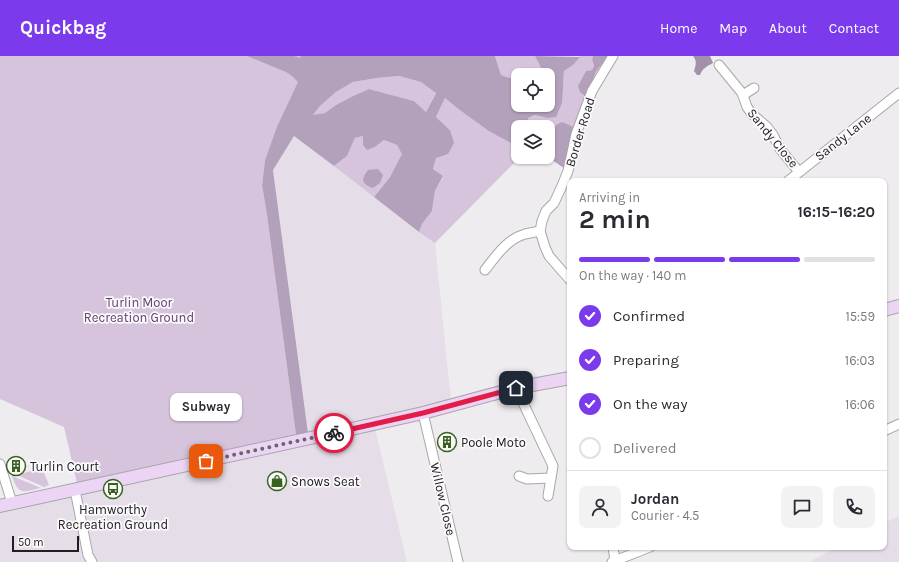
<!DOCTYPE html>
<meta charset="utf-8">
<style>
body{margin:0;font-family:Karla,sans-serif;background:#f2f2f3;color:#2b2b33;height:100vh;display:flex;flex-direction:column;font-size:15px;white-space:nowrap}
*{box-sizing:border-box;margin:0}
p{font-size:13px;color:#7c7c81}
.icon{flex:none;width:22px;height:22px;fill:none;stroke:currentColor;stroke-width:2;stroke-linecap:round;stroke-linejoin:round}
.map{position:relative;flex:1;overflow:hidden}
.sheet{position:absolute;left:567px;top:122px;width:320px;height:372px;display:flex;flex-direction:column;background:#fff;border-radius:8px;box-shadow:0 1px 3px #0004}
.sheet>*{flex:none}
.buttons{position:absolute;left:511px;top:12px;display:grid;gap:8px}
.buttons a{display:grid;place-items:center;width:44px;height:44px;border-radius:8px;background:#fff;box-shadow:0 1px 3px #0004;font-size:20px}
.scale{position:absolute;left:12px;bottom:10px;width:67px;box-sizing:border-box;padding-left:4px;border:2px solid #212021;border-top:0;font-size:11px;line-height:14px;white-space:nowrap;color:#212021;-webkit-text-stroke:3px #fcf9fd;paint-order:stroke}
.pin{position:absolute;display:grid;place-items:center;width:34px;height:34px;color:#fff;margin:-17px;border-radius:8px;box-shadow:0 2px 6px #0006}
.courier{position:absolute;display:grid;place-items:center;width:40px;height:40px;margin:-20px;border:3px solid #e11d48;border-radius:50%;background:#fff;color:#222;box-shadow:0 1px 5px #0007}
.bubble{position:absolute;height:28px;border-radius:8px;background:#fff;box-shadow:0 1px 3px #0004;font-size:13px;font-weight:700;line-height:28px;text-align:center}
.head em{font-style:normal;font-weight:700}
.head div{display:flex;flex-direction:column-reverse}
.head{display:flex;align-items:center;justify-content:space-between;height:68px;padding:0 12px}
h1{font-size:26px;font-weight:700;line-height:30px}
.bar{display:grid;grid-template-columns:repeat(4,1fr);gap:6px 4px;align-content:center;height:48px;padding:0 12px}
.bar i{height:5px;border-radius:3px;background:#e1e1e2}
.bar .current{background:#7c3aed}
.bar p{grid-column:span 4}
.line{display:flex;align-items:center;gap:10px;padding:0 12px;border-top:1px solid #e1e1e2}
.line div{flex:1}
.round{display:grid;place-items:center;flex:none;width:42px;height:42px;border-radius:8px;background:#f2f2f3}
ol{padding:0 12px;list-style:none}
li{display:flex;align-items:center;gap:12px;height:44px}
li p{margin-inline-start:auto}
li .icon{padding:4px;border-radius:50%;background:#7c3aed;color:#fff;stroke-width:4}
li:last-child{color:#7c7c81}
li i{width:22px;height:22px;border:2px solid #e1e1e2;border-radius:50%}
header{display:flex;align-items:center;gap:24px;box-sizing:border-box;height:56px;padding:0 20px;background:#7c3aed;color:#fff}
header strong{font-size:19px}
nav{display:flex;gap:22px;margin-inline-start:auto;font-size:14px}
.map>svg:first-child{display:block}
.built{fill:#e5dee8}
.green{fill:#d5c4dc}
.forest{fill:#b3a1bb;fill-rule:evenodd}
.water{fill:#a391ab}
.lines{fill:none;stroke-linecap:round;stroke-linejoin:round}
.street-casing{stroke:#a8a6a9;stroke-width:11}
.secondary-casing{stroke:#a8a6a9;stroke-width:14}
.street{stroke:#fff;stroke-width:9}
.secondary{stroke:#ecd5f4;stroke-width:12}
.done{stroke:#696769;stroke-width:4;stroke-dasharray:0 7.2}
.route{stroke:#e11d48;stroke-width:5}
.labels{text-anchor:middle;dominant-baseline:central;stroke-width:3.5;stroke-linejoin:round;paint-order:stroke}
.street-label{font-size:13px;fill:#212021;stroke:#fcf9fd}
.park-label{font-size:13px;fill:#5e4269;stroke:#fcf9fd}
.poi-label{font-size:13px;fill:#212021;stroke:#fcf9fd;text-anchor:start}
</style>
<header>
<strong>Quickbag</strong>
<nav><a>Home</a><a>Map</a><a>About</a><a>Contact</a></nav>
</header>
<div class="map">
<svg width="899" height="506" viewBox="0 0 899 506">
<rect width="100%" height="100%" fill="#efecf0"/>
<g class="built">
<path d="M 294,79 L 435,187 L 449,327 L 452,349 L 374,368 L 407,506 L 0,506 L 0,450 L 309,382 L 273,113 Z"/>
<path d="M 899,460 L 899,506 L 809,506 L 838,491 L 884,491 L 884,467 Z"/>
</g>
<g class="green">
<path d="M 0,0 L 311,0 L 278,71 L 265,104 L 262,129 L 267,159 L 296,379 L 77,427 L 64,371 L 0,343 Z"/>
<path d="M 495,0 L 535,0 L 541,12 L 534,19 L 518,19 L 518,23 L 513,23 L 501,19 Z"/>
<path d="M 579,0 L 593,0 L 592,3 L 594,10 L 592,14 L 586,15 L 584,20 L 590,33 L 597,15 L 604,7 L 608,0 L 613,0 L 578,73 L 556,69 L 548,77 L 548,71 L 531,71 L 528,62 L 535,59 L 547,62 L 563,30 L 564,15 L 573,9 L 580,0 Z"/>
<path d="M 399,20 L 421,26 L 436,36 L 426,56 L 414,45 L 369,33 L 353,40 L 336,49 L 325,57 L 312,60 L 320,50 L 336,36 L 353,26 L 377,22 Z"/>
<path d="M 445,42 L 457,52 L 513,88 L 518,88 L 518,101 L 520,101 L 435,187 L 419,176 L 422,168 L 432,155 L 435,135 L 443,121 L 433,113 L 436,101 L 448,98 L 450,74 L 436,61 Z"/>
<path d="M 363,80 L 363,89 L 375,91 L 384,84 L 397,89 L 403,98 L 390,121 L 374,141 L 334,110 L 347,100 L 355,82 Z"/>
<path d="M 42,412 L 49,429 L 44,431 L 17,419 Z"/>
<path d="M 12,420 L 41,432 C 22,436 19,440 12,420 Z"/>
</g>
<g class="forest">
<path d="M 247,0 L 294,0 L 300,2 L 301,0 L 495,0 L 501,19 L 513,23 L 518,23 L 518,49 L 548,49 L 548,19 L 534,19 L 541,12 L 535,0 L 580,1 L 573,9 L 564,15 L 562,47 L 556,61 L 547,62 L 535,59 L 528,62 L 531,71 L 518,71 L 518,88 L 513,88 L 489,75 L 457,52 L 445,42 L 436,61 L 450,74 L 454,87 L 448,98 L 436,102 L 433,113 L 443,120 L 435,135 L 432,155 L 422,168 L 419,176 L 374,141 L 390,121 L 402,98 L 397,89 L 384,84 L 375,91 L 367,94 L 363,89 L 363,80 L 355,82 L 347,100 L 334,110 L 294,80 L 273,114 L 308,377 L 296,379 L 267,159 L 262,129 L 265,104 L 277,71 L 298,26 L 292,20 L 286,16 ZM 399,20 L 421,26 L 436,37 L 426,56 L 414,45 L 369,33 L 353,40 L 336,49 L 325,57 L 313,59 L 320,50 L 336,36 L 353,26 L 377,22 Z"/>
<path d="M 593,0 L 608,0 C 604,6 599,11 596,16 C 592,25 591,32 585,40 L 580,36 L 578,30 L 586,15 L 592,14 L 594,10 L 592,3 Z"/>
<path d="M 562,66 L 578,73 L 568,115 L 548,101 L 548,77 L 556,69 Z"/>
<path d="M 378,113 L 383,119 L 380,127 L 373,132 C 361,128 361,123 368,114 Z"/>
</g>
<path class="water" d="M 693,0 L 710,0 L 713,7 C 707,10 702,13 700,19 L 697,19 L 694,15 C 696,9 697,5 693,0 Z"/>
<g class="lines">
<defs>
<g id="street">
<path d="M 719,9 L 742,37 L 747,51 L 752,58 L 767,71 L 773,79 L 780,93 L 799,116"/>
<path d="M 743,39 L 754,32"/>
<path d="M 788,125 L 899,37"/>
<path d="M 485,214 C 496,200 507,183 525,178 C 530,177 535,176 540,175"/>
<path d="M 570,224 L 549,200 L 545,191 L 540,175 L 542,165 L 546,155 L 554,147 L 561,132 L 568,115 L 576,78 L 592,35 L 613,0"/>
<path d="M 516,332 L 553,410 L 548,440"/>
<path d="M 423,357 L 458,506"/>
<path d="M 884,375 L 899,368"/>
<path d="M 0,408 L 12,447"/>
<path d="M 519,420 L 527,423 L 551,422"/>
<path d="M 75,434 L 88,499 L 92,506"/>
<path d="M 613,491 L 615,505"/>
<path d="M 612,506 L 650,491"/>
</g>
<g id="secondary">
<path d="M 884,254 L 899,250"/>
<path d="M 0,450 L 374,368 L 423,357 L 516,332 L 570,322"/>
</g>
</defs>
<use href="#street" class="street-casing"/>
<use href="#secondary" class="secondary-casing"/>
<use href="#street" class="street"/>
<use href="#secondary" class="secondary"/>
</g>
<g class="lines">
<path class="done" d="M 206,405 L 334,377"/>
<path class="route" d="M 334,377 L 423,357 L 516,332"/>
</g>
<defs>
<symbol id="building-ring" viewBox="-11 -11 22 22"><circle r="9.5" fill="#fcf9fd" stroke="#38631f" stroke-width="1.5"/><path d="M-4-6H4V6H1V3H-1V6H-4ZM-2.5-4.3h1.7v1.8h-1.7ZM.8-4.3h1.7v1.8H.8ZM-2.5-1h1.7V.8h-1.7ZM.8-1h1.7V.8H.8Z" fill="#38631f"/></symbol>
<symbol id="shop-ring" viewBox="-11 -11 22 22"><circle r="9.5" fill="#fcf9fd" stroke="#38631f" stroke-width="1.5"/><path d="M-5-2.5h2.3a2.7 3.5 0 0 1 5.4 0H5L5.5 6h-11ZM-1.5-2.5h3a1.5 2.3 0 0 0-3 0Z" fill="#38631f"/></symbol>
<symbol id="bus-ring" viewBox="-11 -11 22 22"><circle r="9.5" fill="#fcf9fd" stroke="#38631f" stroke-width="1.5"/><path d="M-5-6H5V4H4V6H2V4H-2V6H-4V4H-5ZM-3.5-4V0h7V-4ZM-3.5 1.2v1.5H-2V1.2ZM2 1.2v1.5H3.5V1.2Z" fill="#38631f"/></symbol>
</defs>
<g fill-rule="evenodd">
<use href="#building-ring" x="436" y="375" width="22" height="22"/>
<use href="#building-ring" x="5" y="399" width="22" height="22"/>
<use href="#shop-ring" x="266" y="414" width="22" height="22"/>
<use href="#bus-ring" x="102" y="422" width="22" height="22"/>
</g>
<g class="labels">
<g class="street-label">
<text transform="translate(580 76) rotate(-73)">Border Road</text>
<text transform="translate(843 81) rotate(-38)">Sandy Lane</text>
<text transform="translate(773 82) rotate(51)">Sandy Close</text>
<text transform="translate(443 443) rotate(77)">Willow Close</text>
</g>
<g class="park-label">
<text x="139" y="246">Turlin Moor<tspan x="139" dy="15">Recreation Ground</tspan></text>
</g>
<g class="poi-label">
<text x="461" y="386">Poole Moto</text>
<text x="30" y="410">Turlin Court</text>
<text x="291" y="425">Snows Seat</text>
<text x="113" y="453" text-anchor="middle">Hamworthy<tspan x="113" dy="15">Recreation Ground</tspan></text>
</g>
</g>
</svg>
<div class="buttons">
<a><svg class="icon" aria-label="locate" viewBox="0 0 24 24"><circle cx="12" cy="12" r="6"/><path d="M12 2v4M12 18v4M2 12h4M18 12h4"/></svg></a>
<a><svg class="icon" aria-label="layers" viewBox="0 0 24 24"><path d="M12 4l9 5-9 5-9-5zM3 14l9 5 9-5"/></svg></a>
</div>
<div class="scale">50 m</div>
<div class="pin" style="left:206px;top:405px;background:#ea580c"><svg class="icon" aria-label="bag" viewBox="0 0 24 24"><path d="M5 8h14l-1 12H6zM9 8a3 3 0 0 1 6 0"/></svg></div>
<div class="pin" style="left:516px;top:332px;background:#1f2937"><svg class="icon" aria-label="home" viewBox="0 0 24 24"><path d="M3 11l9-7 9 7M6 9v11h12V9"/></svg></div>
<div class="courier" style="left:334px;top:377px"><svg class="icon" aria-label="bike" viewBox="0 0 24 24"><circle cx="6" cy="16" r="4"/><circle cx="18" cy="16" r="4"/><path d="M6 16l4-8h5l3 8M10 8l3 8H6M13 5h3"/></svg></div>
<div class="bubble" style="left:170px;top:337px;width:72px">Subway</div>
<section class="sheet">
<div class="head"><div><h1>2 min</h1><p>Arriving in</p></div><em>16:15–16:20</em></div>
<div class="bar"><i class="current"></i><i class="current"></i><i class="current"></i><i></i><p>On the way · 140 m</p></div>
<ol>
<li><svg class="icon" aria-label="check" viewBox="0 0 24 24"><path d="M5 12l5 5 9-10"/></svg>Confirmed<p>15:59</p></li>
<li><svg class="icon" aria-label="check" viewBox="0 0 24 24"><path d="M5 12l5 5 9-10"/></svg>Preparing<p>16:03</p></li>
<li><svg class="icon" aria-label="check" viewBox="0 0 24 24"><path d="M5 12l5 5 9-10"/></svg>On the way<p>16:06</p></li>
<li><i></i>Delivered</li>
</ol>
<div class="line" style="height:72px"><a class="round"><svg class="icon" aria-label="person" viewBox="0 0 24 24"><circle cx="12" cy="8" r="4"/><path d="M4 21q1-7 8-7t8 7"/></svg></a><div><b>Jordan</b><p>Courier · 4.5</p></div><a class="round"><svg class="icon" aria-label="chat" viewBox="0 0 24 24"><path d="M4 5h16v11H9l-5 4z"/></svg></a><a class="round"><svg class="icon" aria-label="phone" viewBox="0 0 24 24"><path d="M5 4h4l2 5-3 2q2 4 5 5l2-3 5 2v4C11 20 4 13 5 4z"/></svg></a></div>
</section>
</div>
